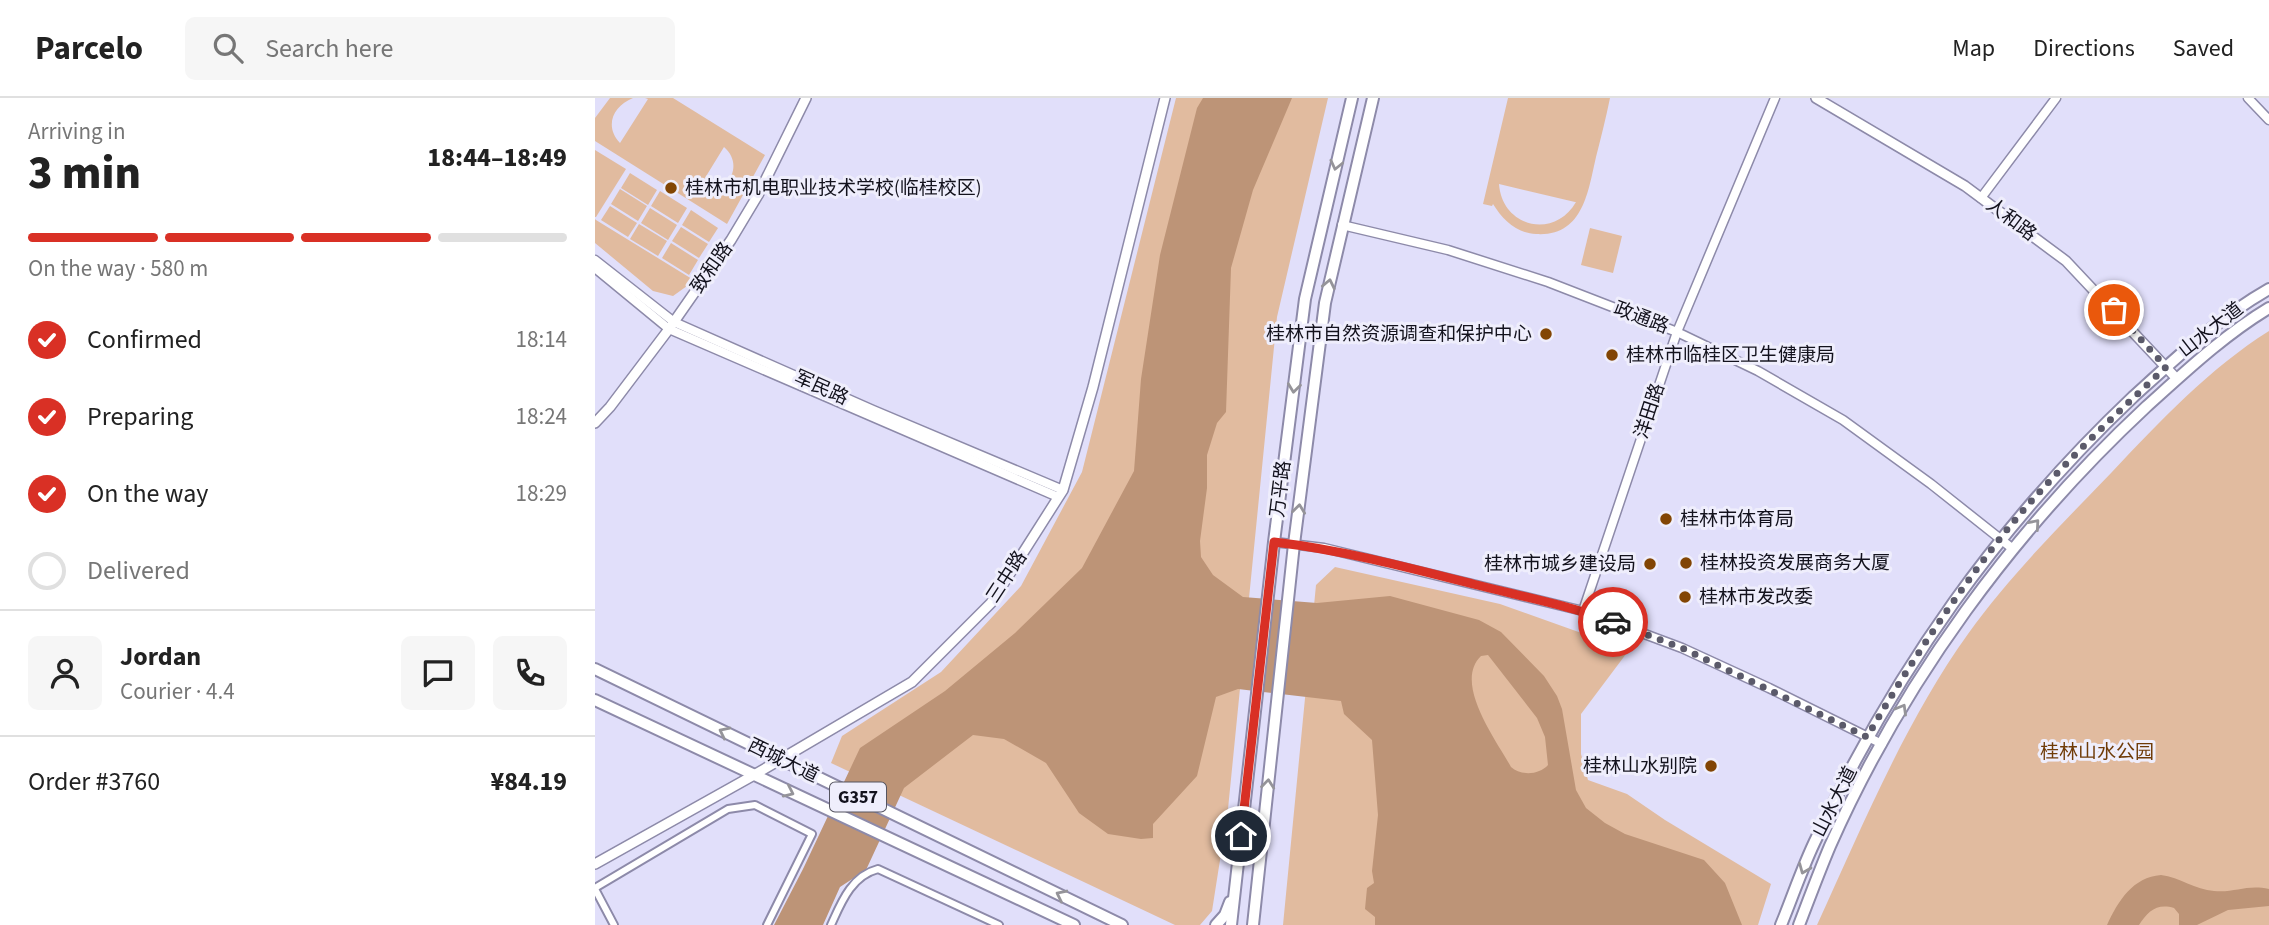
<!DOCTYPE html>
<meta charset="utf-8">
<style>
body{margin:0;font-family:"Source Sans 3","Noto Sans SC",sans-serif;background:#f6f6f6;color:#222;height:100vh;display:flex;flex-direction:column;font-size:26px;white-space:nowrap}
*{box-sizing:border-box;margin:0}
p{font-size:23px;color:#767676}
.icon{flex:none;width:38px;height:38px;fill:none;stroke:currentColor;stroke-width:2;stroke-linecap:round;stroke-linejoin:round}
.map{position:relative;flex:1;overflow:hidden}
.drawer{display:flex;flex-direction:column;background:#fff;width:595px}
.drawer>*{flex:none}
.pin{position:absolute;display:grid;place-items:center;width:60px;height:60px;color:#fff;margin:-30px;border:4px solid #fff;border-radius:50%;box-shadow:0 2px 7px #0007}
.courier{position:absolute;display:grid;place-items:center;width:70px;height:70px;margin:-35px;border:5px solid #d93025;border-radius:50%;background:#fff;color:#222;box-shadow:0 2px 9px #0007}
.summary em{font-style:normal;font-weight:800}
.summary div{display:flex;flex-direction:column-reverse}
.summary{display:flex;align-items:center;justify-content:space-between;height:119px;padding:0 28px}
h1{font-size:46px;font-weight:800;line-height:52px}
.bar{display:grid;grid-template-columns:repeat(4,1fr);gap:10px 7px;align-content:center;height:84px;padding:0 28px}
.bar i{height:9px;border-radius:5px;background:#e0e0e0}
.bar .selected{background:#d93025}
.bar p{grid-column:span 4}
.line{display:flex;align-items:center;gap:18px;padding:0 28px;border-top:2px solid #e0e0e0}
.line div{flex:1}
.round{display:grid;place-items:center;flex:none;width:74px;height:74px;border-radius:10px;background:#f6f6f6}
ol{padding:0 28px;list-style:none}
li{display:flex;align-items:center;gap:21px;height:77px}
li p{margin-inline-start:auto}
li .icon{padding:7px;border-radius:50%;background:#d93025;color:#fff;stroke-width:4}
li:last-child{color:#767676}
li i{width:38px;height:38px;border:4px solid #e0e0e0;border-radius:50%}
header{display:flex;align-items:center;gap:42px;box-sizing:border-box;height:98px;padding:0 35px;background:#fff;border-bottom:2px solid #e0e0e0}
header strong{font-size:33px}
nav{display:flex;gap:38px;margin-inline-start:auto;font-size:24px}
.search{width:490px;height:63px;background:#f6f6f6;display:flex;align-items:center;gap:18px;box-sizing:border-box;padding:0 24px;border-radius:10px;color:#767676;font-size:26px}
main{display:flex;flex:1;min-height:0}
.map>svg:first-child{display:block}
.green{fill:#e1bb9f;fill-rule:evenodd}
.water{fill:#bd9477;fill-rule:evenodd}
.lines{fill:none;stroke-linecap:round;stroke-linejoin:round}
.minor-casing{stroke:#8d8aa9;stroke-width:10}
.tertiary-casing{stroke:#8d8aa9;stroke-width:11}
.secondary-casing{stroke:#8d8aa9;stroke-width:12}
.primary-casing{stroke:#8d8aa9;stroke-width:14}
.trunk-casing{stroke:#8d8aa9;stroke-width:14}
.minor{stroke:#fff;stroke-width:6}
.tertiary{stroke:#fff;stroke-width:8}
.secondary{stroke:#fff;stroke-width:9}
.primary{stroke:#fff;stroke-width:10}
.trunk{stroke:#fff;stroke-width:10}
.oneway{stroke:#959499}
.done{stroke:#5b5a6a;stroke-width:7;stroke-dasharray:0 12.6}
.route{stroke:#d93025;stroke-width:9}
.poi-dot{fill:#824504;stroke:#efeefc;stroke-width:2.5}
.labels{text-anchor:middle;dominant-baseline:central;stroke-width:6;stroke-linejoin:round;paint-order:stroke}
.shield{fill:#efeefc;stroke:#555460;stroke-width:2}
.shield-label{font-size:18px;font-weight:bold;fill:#13121d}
.poi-label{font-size:19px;fill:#13121d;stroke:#efeefc;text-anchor:start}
.street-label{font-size:19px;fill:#13121d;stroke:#efeefc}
.park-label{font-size:19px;fill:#6f3b08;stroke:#efeefc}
</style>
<header>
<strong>Parcelo</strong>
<div class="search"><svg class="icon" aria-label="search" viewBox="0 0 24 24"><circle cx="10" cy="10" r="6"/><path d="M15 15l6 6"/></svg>Search here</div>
<nav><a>Map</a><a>Directions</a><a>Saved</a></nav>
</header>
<main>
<section class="drawer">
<div class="summary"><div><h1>3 min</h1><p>Arriving in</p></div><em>18:44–18:49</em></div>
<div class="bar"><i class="selected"></i><i class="selected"></i><i class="selected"></i><i></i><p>On the way · 580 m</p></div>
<ol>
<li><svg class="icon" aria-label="check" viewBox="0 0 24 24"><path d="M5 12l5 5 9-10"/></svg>Confirmed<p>18:14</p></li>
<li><svg class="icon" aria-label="check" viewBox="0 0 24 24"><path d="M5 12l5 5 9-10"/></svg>Preparing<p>18:24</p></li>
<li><svg class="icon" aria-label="check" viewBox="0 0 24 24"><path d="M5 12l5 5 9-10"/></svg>On the way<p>18:29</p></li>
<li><i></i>Delivered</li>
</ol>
<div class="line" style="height:126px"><a class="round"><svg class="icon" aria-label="person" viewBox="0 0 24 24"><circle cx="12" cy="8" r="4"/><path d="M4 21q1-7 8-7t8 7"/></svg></a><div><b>Jordan</b><p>Courier · 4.4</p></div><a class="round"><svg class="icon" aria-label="chat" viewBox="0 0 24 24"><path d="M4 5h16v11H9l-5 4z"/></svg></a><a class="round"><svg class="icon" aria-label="phone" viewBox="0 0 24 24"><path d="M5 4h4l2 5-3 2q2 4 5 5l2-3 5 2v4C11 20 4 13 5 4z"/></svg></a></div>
<div class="line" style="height:91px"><div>Order #3760</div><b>¥84.19</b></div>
</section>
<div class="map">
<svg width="1674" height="827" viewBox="0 0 1674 827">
<rect width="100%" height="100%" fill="#e1dffa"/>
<g class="green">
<path d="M 15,0 L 38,0 C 18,8 9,28 25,45 L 53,1 L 50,0 L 78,0 L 170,57 L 132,126 L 0,43 L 0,20 ZM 129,49 C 152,69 129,101 102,93 Z"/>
<path d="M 581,0 L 733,0 L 682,219 L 633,711 L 617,813 L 605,827 L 580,827 L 236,665 L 247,638 L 346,574 L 426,488 L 487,374 Z"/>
<path d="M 913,0 L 1015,0 C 1011,20 1006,39 1001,59 C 993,94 988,139 941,136 C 921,135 908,122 898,106 L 897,108 L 888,106 ZM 904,86 L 980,104 L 981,104 C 959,142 907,129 904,86 Z"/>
<path d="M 0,52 L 31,71 L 1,119 L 0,119 Z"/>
<path d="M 35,75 L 62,92 L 53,107 L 26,90 Z"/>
<path d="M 25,91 L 52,108 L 43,123 L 16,106 Z"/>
<path d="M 65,93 L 92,110 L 83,125 L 56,108 Z"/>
<path d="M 15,108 L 42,125 L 33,139 L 6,122 Z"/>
<path d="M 55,110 L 82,127 L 73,142 L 46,125 Z"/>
<path d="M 96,112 L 123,130 L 114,144 L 87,127 Z"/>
<path d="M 0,121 L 1,122 L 97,181 L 92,188 L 78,198 L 58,193 L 0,145 Z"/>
<path d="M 44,126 L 72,143 L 63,158 L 35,141 Z"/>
<path d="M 86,129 L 113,146 L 104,160 L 77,143 Z"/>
<path d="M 995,130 L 1027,138 L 1018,175 L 986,167 Z"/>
<path d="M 76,145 L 103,162 L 94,177 L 67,160 Z"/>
<path d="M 1674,233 L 1674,827 L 1222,827 C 1266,731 1311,622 1373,536 C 1415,477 1467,426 1517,374 C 1565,323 1615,270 1674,233 Z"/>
<path d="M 740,469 L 905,506 L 1034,552 L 986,616 L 986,656 L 993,682 L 1032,696 L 1070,722 L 1176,786 L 1163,827 L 688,827 L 721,487 Z"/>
</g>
<g class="water">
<path d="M 608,0 L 697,0 L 658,92 L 636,170 L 631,314 L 622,325 L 612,357 L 612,390 L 605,443 L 606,459 L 618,477 L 648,499 L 722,505 L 795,498 L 884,522 L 906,534 L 949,578 L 962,598 L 967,611 L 981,692 L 991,710 L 1010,725 L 1030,736 L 1109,762 L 1130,785 L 1147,827 L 780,827 L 780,819 L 770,811 L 772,790 L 779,785 L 777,773 L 783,717 L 777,642 L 749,616 L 746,603 L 643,591 L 621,599 L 602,678 L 558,726 L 558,740 L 546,741 L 513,736 L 484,715 L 451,665 L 409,641 L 378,637 L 309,690 L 271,772 L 245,789 L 228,827 L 179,827 L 208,771 L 265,650 L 350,593 L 420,535 L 487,470 L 539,373 L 546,281 L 565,157 L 602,10 ZM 893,557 L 942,620 L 950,639 L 953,667 C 944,677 926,678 916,669 C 901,642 858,585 886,558 Z"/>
<path d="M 1566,777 C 1585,779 1600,792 1619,793 C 1640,795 1652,786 1674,791 L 1674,808 L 1633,812 L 1602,827 L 1584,827 L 1584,816 L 1579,810 C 1562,805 1553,813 1544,827 L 1512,827 C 1523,803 1538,779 1566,777 Z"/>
</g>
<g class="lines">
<defs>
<g id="minor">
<path d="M 0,790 L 133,711 L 160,707 L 217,736 L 172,827"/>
<path d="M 0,791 L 19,827"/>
<path d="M 236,827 C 246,805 256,778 283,771 L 404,827"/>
</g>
<g id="tertiary">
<path d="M 1653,0 L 1674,22"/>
<path d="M 1386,100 L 1461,0"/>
<path d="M 747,127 L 853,152 L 953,184 L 1082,234 L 1163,273 L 1248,322 L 1336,386 L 1418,451"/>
<path d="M 0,162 L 79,224 L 278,312 L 468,392"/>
<path d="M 0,170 L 74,231 L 463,399"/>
<path d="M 679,444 L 729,450 L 988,513 L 1087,550 L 1174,590 L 1287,646"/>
<path d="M 988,513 L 1082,234 L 1180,0"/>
</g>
<g id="secondary">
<path d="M 1221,0 L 1370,88 L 1471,163 L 1582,281"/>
<path d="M 0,325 L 15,309 L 74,231 L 136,142 L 163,97 L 211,0"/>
<path d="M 0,766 L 159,677 L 317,584 L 396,505 L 468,392 L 498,289 L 570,0"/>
</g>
<g id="primary">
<path d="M 621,827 L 630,817 L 635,804"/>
<path d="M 636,827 L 679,444 L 710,201 L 757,0"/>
<path d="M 658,827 L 699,446 L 730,205 L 778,0"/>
<path d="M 1186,827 C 1198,798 1208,767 1222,739 C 1301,571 1403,427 1538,299 C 1581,260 1623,220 1674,191"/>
<path d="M 1204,827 C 1214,801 1224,774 1235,748 C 1308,583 1419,432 1551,309 C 1590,274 1629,237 1674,210"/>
</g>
<g id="trunk">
<path d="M 0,571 L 527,827"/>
<path d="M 0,602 L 479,827"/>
</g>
</defs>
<use href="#minor" class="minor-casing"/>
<use href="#tertiary" class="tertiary-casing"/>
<use href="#secondary" class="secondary-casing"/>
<use href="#primary" class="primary-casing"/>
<use href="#trunk" class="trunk-casing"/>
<use href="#minor" class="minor"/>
<use href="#tertiary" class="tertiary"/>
<use href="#secondary" class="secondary"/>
<use href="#primary" class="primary"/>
<use href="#trunk" class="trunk"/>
</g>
<defs><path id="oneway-chevron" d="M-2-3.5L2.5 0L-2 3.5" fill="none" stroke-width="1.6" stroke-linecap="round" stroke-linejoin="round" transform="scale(1.75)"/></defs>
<g class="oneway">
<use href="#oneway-chevron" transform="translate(741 67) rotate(103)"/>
<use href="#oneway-chevron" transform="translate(734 186) rotate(-78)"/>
<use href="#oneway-chevron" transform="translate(699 290) rotate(97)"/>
<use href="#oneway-chevron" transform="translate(704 411) rotate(-83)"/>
<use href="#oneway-chevron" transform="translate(1440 426) rotate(-49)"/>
<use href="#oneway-chevron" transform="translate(1307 611) rotate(-60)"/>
<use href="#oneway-chevron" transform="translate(129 634) rotate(-154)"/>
<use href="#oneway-chevron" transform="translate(673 686) rotate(-84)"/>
<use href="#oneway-chevron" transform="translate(194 694) rotate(25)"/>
<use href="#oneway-chevron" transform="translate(1209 771) rotate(112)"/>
<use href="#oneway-chevron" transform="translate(466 797) rotate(-154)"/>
</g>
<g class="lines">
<path class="done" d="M 1018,524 L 1087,550 L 1272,639 C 1312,570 1355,505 1403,443 C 1453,379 1513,324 1571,269 L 1519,212"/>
<path class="route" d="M 646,738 L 679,444 C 747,452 812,469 878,486 C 925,498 973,507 1018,524"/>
</g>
<g class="poi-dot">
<circle cx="76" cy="90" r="7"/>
<circle cx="951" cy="236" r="7"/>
<circle cx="1017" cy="257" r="7"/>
<circle cx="1071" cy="421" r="7"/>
<circle cx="1091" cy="465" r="7"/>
<circle cx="1055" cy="466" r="7"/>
<circle cx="1090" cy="499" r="7"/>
<circle cx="1116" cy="668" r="7"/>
</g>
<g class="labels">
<rect class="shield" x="235" y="684.5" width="56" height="29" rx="5"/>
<g class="shield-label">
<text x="263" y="699">G357</text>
</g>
<g class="poi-label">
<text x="90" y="90">桂林市机电职业技术学校(临桂校区)</text>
<text x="937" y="236" text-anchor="end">桂林市自然资源调查和保护中心</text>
<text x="1031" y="257">桂林市临桂区卫生健康局</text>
<text x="1085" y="421">桂林市体育局</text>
<text x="1105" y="465">桂林投资发展商务大厦</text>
<text x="1041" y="466" text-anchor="end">桂林市城乡建设局</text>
<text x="1104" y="499">桂林市发改委</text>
<text x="1102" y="668" text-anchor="end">桂林山水别院</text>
</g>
<g class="street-label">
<text transform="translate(1416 122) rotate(37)">人和路</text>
<text transform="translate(117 170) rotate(-55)">致和路</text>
<text transform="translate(1046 220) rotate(21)">政通路</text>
<text transform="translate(1616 232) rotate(-38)">山水大道</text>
<text transform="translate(226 290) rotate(24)">军民路</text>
<text transform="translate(1055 313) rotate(-72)">洋田路</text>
<text transform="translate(686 391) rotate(-83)">万平路</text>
<text transform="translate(412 479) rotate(-57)">三中路</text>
<text transform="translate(188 663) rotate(26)">西城大道</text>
<text transform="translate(1240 704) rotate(-63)">山水大道</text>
</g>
<g class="park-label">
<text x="1502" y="654">桂林山水公园</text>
</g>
</g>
</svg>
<div class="pin" style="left:1519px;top:212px;background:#ea580c"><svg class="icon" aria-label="bag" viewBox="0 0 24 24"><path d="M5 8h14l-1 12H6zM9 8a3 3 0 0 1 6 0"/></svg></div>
<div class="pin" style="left:646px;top:738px;background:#1f2937"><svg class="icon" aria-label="home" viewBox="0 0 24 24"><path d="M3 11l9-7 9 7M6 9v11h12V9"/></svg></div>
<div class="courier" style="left:1018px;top:524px"><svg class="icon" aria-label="car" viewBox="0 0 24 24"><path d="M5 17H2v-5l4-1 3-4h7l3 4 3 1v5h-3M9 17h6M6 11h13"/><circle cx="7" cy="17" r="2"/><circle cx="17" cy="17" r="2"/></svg></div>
</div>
</main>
